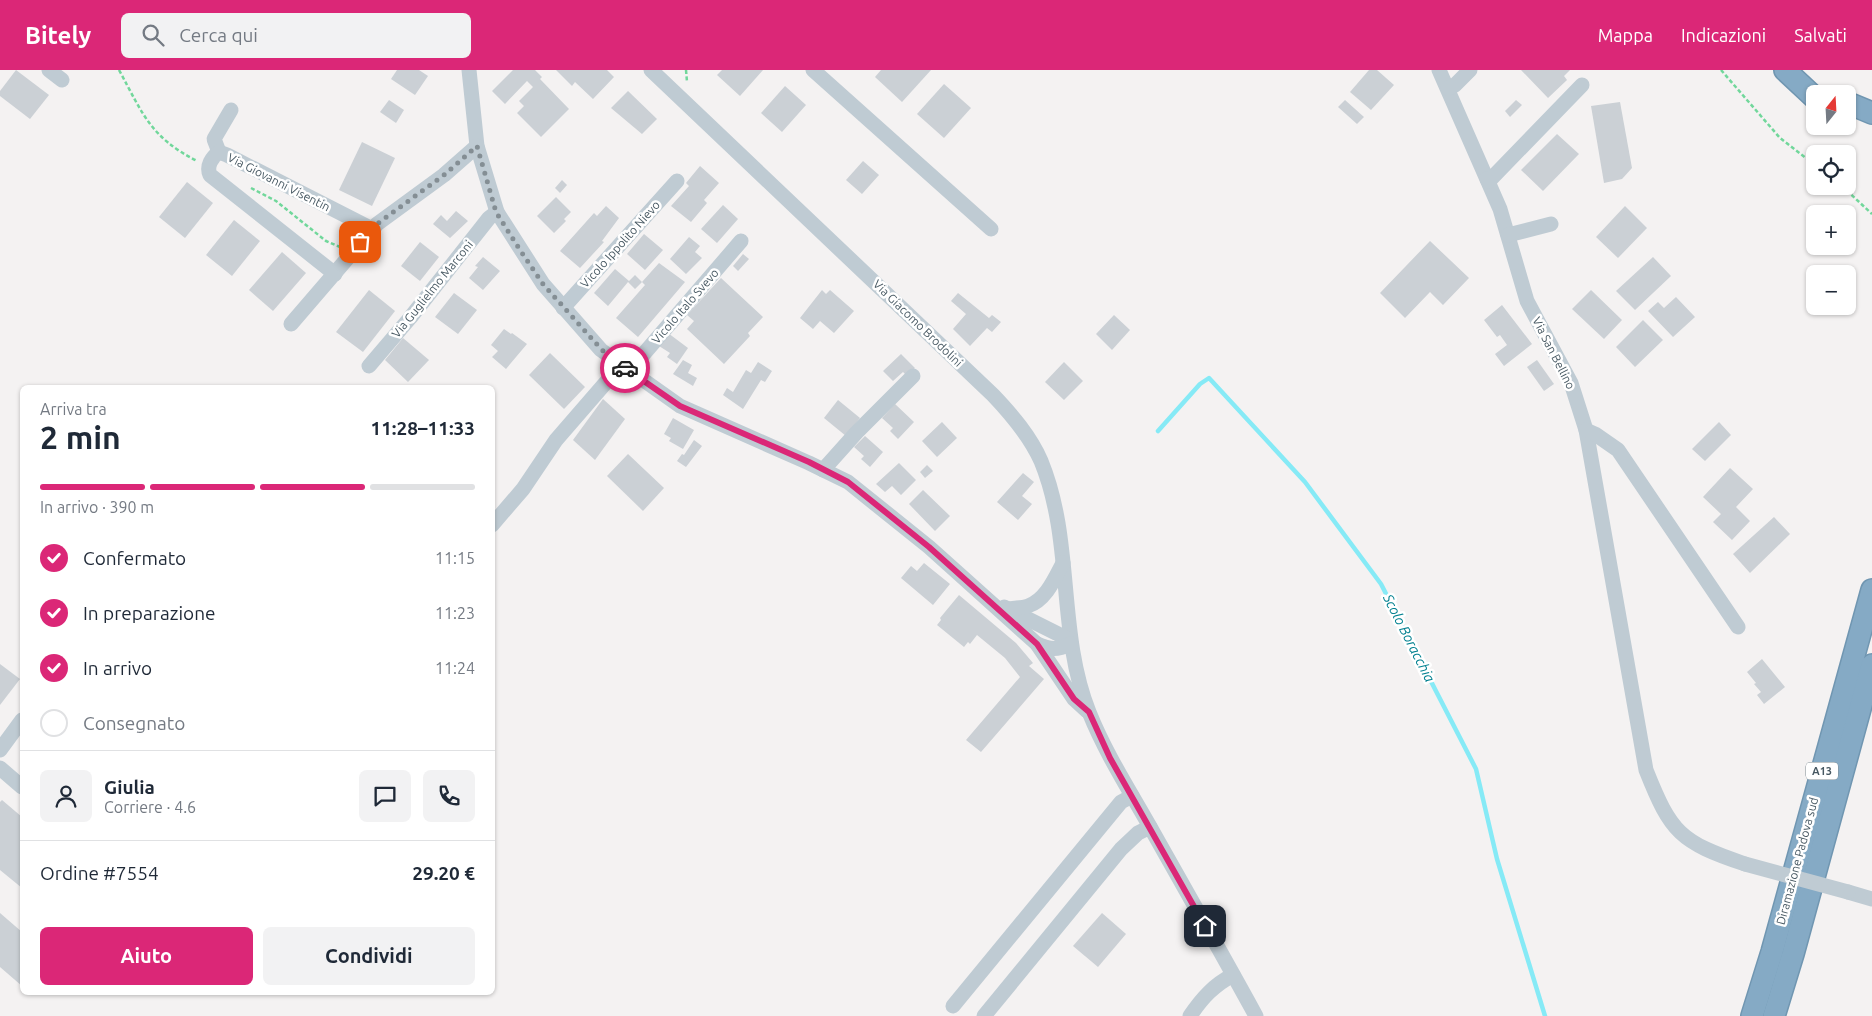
<!DOCTYPE html>
<html lang="it">
<meta charset="utf-8">
<style>
body{margin:0;font-family:Ubuntu,sans-serif;background:#f2f2f3;color:#1f2937;height:100vh;display:flex;flex-direction:column;font-size:19px;white-space:nowrap}
*{box-sizing:border-box;margin:0}
p{font-size:16px;color:#747a83}
.icon{flex:none;width:28px;height:28px;fill:none;stroke:currentColor;stroke-width:2;stroke-linecap:round;stroke-linejoin:round}
.map{position:relative;flex:1;overflow:hidden}
.details{position:absolute;left:20px;top:315px;width:475px;height:610px;display:flex;flex-direction:column;background:#fff;border-radius:8px;box-shadow:0 1px 4px #0004}
.details>*{flex:none}
.needle{width:32px;rotate:18deg}
.fabs{position:absolute;left:1806px;top:15px;display:grid;gap:10px}
.fabs a{display:grid;place-items:center;width:50px;height:50px;border-radius:8px;background:#fff;box-shadow:0 1px 4px #0004;font-size:25px}
.pin{position:absolute;display:grid;place-items:center;width:42px;height:42px;color:#fff;margin:-21px;border-radius:10px;box-shadow:0 2px 8px #0006}
.courier{position:absolute;display:grid;place-items:center;width:50px;height:50px;margin:-25px;border:4px solid #db2777;border-radius:50%;background:#fff;color:#222;box-shadow:0 1px 6px #0007}
.head em{font-style:normal;font-weight:700}
.head div{display:flex;flex-direction:column-reverse}
.head{display:flex;align-items:center;justify-content:space-between;height:85px;padding:0 20px}
h1{font-size:32px;font-weight:700;line-height:38px}
.bar{display:grid;grid-template-columns:repeat(4,1fr);gap:8px 5px;align-content:center;height:60px;padding:0 20px}
.bar i{height:6px;border-radius:4px;background:#e0e1e3}
.bar .current{background:#db2777}
.bar p{grid-column:span 4}
.line{display:flex;align-items:center;gap:12px;padding:0 20px;border-top:1px solid #e0e1e3}
.line div{flex:1}
.round{display:grid;place-items:center;flex:none;width:52px;height:52px;border-radius:8px;background:#f2f2f3}
ol{padding:0 20px;list-style:none}
li{display:flex;align-items:center;gap:15px;height:55px}
li p{margin-inline-start:auto}
li .icon{padding:5px;border-radius:50%;background:#db2777;color:#fff;stroke-width:4}
li:last-child{color:#747a83}
li i{width:28px;height:28px;border:2px solid #e0e1e3;border-radius:50%}
.action{display:flex;gap:10px;margin-top:auto;padding:10px 20px}
.action a{flex:1;height:58px;border-radius:8px;background:#db2777;color:#fff;font-size:20px;font-weight:700;line-height:58px;text-align:center}
.action a+a{background:#f2f2f3;color:#1f2937}
header{display:flex;align-items:center;gap:30px;box-sizing:border-box;height:70px;padding:0 25px;background:#db2777;color:#fff}
header strong{font-size:24px}
nav{display:flex;gap:28px;margin-inline-start:auto;font-size:18px}
.search{width:350px;height:45px;background:#f2f2f3;display:flex;align-items:center;gap:12px;box-sizing:border-box;padding:0 18px;border-radius:8px;color:#747a83;font-size:19px}
.map>svg:first-child{display:block}
.lines{fill:none;stroke-linecap:round;stroke-linejoin:round}
.stream{stroke:#86eaf6;stroke-width:4.5}
.building{fill:#cbd0d5}
.highway-casing{stroke:#7096b1;stroke-width:24}
.path{stroke:#71d79b;stroke-width:2.5;stroke-dasharray:4 2.5;stroke-linecap:butt}
.minor{stroke:#bfcbd3;stroke-width:15}
.highway{stroke:#85aac5;stroke-width:21}
.minor-bridge{stroke:#bfcbd3;stroke-width:15}
.done{stroke:#848e94;stroke-width:5;stroke-dasharray:0 9}
.route{stroke:#db2777;stroke-width:6}
.labels{text-anchor:middle;dominant-baseline:central;stroke-width:5;stroke-linejoin:round;paint-order:stroke}
.shield{fill:#fff;stroke:#7e8a91;stroke-width:1}
.shield-label{font-size:11px;font-weight:bold;fill:#475862}
.street-label{font-size:12px;fill:#475862;stroke:#fff}
.water-label{font-size:14px;font-style:italic;fill:#048291;stroke:#fff}
</style>
<header>
<strong>Bitely</strong>
<div class="search"><svg class="icon" aria-label="search" viewBox="0 0 24 24"><circle cx="10" cy="10" r="6"/><path d="M15 15l6 6"/></svg>Cerca qui</div>
<nav><a>Mappa</a><a>Indicazioni</a><a>Salvati</a></nav>
</header>
<div class="map">
<svg width="1872" height="946" viewBox="0 0 1872 946">
<rect width="100%" height="100%" fill="#f4f2f2"/>
<g class="lines">
<path class="stream" d="M 1158,361 L 1200,314 L 1209,308 L 1305,412 L 1381,514 L 1476,699 L 1497,789 L 1545,946"/>
</g>
<g class="building">
<path d="M 16,0 L 49,25 L 30,49 L 0,26 L 0,21 Z"/>
<path d="M 397,0 L 419,0 L 428,6 L 415,25 L 391,9 Z"/>
<path d="M 513,0 L 535,0 L 542,7 L 540,9 L 569,39 L 541,67 L 517,43 L 524,36 L 519,31 L 533,17 L 527,11 L 505,34 L 492,21 Z"/>
<path d="M 556,0 L 607,0 L 614,7 L 593,29 L 575,12 L 572,16 Z"/>
<path d="M 722,0 L 763,0 L 740,26 L 717,5 Z"/>
<path d="M 881,0 L 931,0 L 902,32 L 875,7 Z"/>
<path d="M 1369,0 L 1377,0 L 1394,15 L 1371,40 L 1350,22 Z"/>
<path d="M 1521,0 L 1570,0 L 1564,6 L 1567,10 L 1548,28 Z"/>
<path d="M 944,14 L 971,38 L 944,68 L 917,44 Z"/>
<path d="M 785,16 L 806,35 L 782,62 L 761,43 Z"/>
<path d="M 628,21 L 657,49 L 642,64 L 611,38 Z"/>
<path d="M 389,30 L 404,40 L 396,53 L 380,42 Z"/>
<path d="M 1345,30 L 1364,47 L 1357,54 L 1338,37 Z"/>
<path d="M 1516,30 L 1522,35 L 1510,47 L 1505,41 Z"/>
<path d="M 1620,32 L 1632,98 L 1622,109 L 1604,113 L 1591,36 Z"/>
<path d="M 1557,64 L 1579,84 L 1543,121 L 1521,100 Z"/>
<path d="M 362,72 L 395,88 L 372,136 L 339,120 Z"/>
<path d="M 863,91 L 879,105 L 862,124 L 846,110 Z"/>
<path d="M 700,96 L 719,113 L 704,130 L 707,133 L 691,152 L 671,136 L 689,116 L 686,113 Z"/>
<path d="M 562,110 L 567,115 L 560,123 L 555,118 Z"/>
<path d="M 187,112 L 213,133 L 185,168 L 159,147 Z"/>
<path d="M 556,127 L 571,142 L 564,149 L 566,151 L 554,163 L 537,146 Z"/>
<path d="M 723,135 L 738,149 L 717,173 L 701,159 Z"/>
<path d="M 606,136 L 619,148 L 602,171 L 604,172 L 580,198 L 560,181 L 594,143 L 597,146 Z"/>
<path d="M 1625,136 L 1647,158 L 1618,188 L 1596,167 Z"/>
<path d="M 456,141 L 468,151 L 450,168 L 433,154 L 441,145 L 447,151 Z"/>
<path d="M 234,150 L 260,171 L 232,206 L 206,185 Z"/>
<path d="M 644,164 L 663,180 L 645,200 L 627,184 Z"/>
<path d="M 689,167 L 700,176 L 695,182 L 702,188 L 686,204 L 670,189 Z"/>
<path d="M 1430,171 L 1469,208 L 1443,235 L 1430,222 L 1405,248 L 1380,223 Z"/>
<path d="M 420,172 L 439,187 L 420,211 L 401,196 Z"/>
<path d="M 282,182 L 306,203 L 273,241 L 249,220 Z"/>
<path d="M 743,184 L 749,189 L 738,201 L 733,196 Z"/>
<path d="M 483,187 L 500,201 L 483,220 L 469,208 L 478,197 L 475,196 Z"/>
<path d="M 1653,187 L 1671,206 L 1635,240 L 1616,221 Z"/>
<path d="M 659,193 L 685,212 L 638,267 L 616,248 L 645,215 L 642,212 Z"/>
<path d="M 615,199 L 629,211 L 635,205 L 642,212 L 635,219 L 628,212 L 608,236 L 594,223 Z"/>
<path d="M 721,208 L 763,247 L 748,263 L 750,266 L 724,294 L 687,259 L 694,251 L 687,245 Z"/>
<path d="M 369,220 L 395,241 L 363,282 L 336,262 Z"/>
<path d="M 822,220 L 826,224 L 830,220 L 854,241 L 834,263 L 820,251 L 813,259 L 800,248 Z"/>
<path d="M 1591,220 L 1622,250 L 1604,269 L 1572,239 Z"/>
<path d="M 454,223 L 477,240 L 458,264 L 435,247 Z"/>
<path d="M 958,223 L 989,248 L 992,245 L 1001,252 L 992,262 L 987,258 L 970,276 L 953,259 L 966,244 L 951,231 Z"/>
<path d="M 1676,227 L 1695,247 L 1673,267 L 1648,241 L 1658,232 L 1664,238 Z"/>
<path d="M 1502,235 L 1532,274 L 1504,296 L 1495,284 L 1507,275 L 1500,265 L 1497,267 L 1484,250 Z"/>
<path d="M 1114,245 L 1130,260 L 1112,280 L 1096,264 Z"/>
<path d="M 1643,250 L 1663,270 L 1635,297 L 1616,277 Z"/>
<path d="M 504,259 L 511,264 L 512,263 L 527,274 L 506,299 L 492,287 L 498,281 L 491,275 Z"/>
<path d="M 668,263 L 688,278 L 677,294 L 667,287 L 670,283 L 659,276 Z"/>
<path d="M 403,268 L 429,290 L 408,312 L 385,290 Z"/>
<path d="M 550,283 L 585,317 L 564,339 L 529,305 Z"/>
<path d="M 901,284 L 915,298 L 907,306 L 903,302 L 893,311 L 883,301 Z"/>
<path d="M 683,290 L 692,295 L 688,303 L 697,308 L 693,316 L 673,304 Z"/>
<path d="M 1537,290 L 1554,314 L 1544,321 L 1527,297 Z"/>
<path d="M 758,292 L 772,301 L 765,312 L 761,310 L 743,339 L 723,325 L 727,318 L 733,322 L 746,300 L 751,303 Z"/>
<path d="M 1064,292 L 1083,311 L 1064,330 L 1045,312 Z"/>
<path d="M 603,329 L 625,349 L 595,390 L 573,370 Z"/>
<path d="M 838,330 L 860,348 L 846,366 L 824,348 Z"/>
<path d="M 895,334 L 914,352 L 898,369 L 890,361 L 893,358 L 882,348 Z"/>
<path d="M 673,348 L 694,360 L 683,379 L 669,371 L 671,368 L 664,364 Z"/>
<path d="M 942,352 L 957,368 L 937,387 L 922,371 Z"/>
<path d="M 1719,352 L 1731,365 L 1705,391 L 1692,379 Z"/>
<path d="M 865,366 L 883,382 L 870,397 L 861,389 L 864,386 L 854,377 Z"/>
<path d="M 694,370 L 702,376 L 686,397 L 677,391 L 682,384 L 684,385 Z"/>
<path d="M 628,384 L 664,418 L 643,441 L 607,406 Z"/>
<path d="M 899,393 L 916,410 L 901,425 L 892,416 L 885,422 L 876,414 Z"/>
<path d="M 927,395 L 933,401 L 925,408 L 920,402 Z"/>
<path d="M 1730,398 L 1753,419 L 1736,437 L 1750,451 L 1732,470 L 1713,452 L 1721,444 L 1703,427 Z"/>
<path d="M 1023,403 L 1034,412 L 1022,426 L 1032,434 L 1018,450 L 997,432 Z"/>
<path d="M 923,420 L 950,446 L 935,461 L 909,434 Z"/>
<path d="M 1774,447 L 1790,464 L 1750,503 L 1733,484 Z"/>
<path d="M 924,493 L 950,514 L 933,535 L 901,508 L 911,496 L 917,501 Z"/>
<path d="M 959,525 L 1016,573 L 1033,593 L 1029,596 L 1044,609 L 981,682 L 966,670 L 1020,607 L 1005,588 L 977,565 L 970,574 L 968,572 L 964,577 L 937,555 L 941,550 L 940,548 Z"/>
<path d="M 1762,589 L 1785,617 L 1764,634 L 1757,625 L 1761,622 L 1754,614 L 1756,613 L 1747,602 Z"/>
<path d="M 0,594 L 20,609 L 0,635 Z"/>
<path d="M 2,730 L 22,747 L 22,818 L 0,800 L 0,732 Z"/>
<path d="M 0,843 L 22,862 L 22,916 L 0,897 Z"/>
<path d="M 1102,843 L 1126,864 L 1098,897 L 1073,876 Z"/>
</g>
<g class="lines">
<defs>
<g id="highway">
<path d="M 1785,0 L 1815,28"/>
<path d="M 1848,33 L 1872,43"/>
<path d="M 1752,946 L 1772,882 L 1872,520"/>
<path d="M 1774,946 L 1793,884 L 1872,595"/>
</g>
</defs>
<use href="#highway" class="highway-casing"/>
<g class="path">
<path d="M 119,0 C 143,44 150,67 197,91"/>
<path d="M 686,0 L 687,12"/>
<path d="M 1721,0 L 1780,68 L 1815,95"/>
<path d="M 1842,116 L 1872,144"/>
<path d="M 251,118 L 276,131 L 326,171 L 340,177"/>
</g>
<g class="minor">
<path d="M 49,0 L 62,10"/>
<path d="M 469,0 L 477,76 L 497,142 L 543,214 L 601,280 L 680,336 L 809,393 L 848,412 L 929,477 L 1037,574 L 1074,629 L 1087,641"/>
<path d="M 651,0 L 993,325 C 1012,345 1030,366 1041,391 C 1074,471 1057,562 1089,642 C 1105,682 1128,718 1149,755 C 1185,819 1221,882 1256,946"/>
<path d="M 813,0 L 991,159"/>
<path d="M 1439,0 L 1500,139 L 1527,231 L 1571,313 L 1586,360 L 1646,700 C 1671,763 1680,772 1745,794"/>
<path d="M 1448,18 L 1455,15 L 1470,0"/>
<path d="M 219,82 L 214,69 L 231,40"/>
<path d="M 1487,109 L 1489,111 L 1582,15"/>
<path d="M 1508,165 L 1551,154"/>
<path d="M 335,204 L 210,105 C 206,96 212,87 219,82 L 227,85 L 372,159"/>
<path d="M 563,238 L 677,111"/>
<path d="M 291,254 L 377,154 L 444,105 L 477,76"/>
<path d="M 369,296 L 410,248 L 489,148 L 497,142"/>
<path d="M 629,301 L 741,171"/>
<path d="M 1586,360 L 1595,364 L 1618,380 L 1738,557"/>
<path d="M 823,400 L 857,362 L 913,306"/>
<path d="M 492,455 L 523,419 L 556,370 L 621,295"/>
<path d="M 1004,537 L 1070,570"/>
<path d="M 1008,539 C 1015,538 1022,538 1028,536 C 1046,530 1055,508 1063,493"/>
<path d="M 1037,574 C 1051,580 1057,580 1071,574"/>
<path d="M 0,680 L 22,650"/>
<path d="M 0,698 L 22,717"/>
<path d="M 1848,822 L 1872,829"/>
<path d="M 953,936 L 1121,732 L 1132,726"/>
<path d="M 984,946 L 1121,779 L 1138,763 L 1150,757"/>
<path d="M 1190,946 C 1202,928 1214,915 1233,905"/>
</g>
<use href="#highway" class="highway"/>
<path class="minor-bridge" d="M 1745,794 L 1848,822"/>
</g>
<g class="lines">
<path class="done" d="M 360,172 L 377,154 L 444,105 L 477,76 L 496,142 L 520,180 L 543,214 L 602,280 L 625,298"/>
<path class="route" d="M 625,298 L 680,336 L 809,392 L 848,412 L 929,477 L 1037,574 L 1074,629 L 1089,642 L 1110,688 L 1205,856"/>
</g>
<g class="labels">
<rect class="shield" x="1806" y="692.5" width="32" height="17" rx="4"/>
<g class="shield-label">
<text x="1822" y="701">A13</text>
</g>
<g class="street-label">
<text transform="translate(279 112) rotate(27)">Via Giovanni Visentin</text>
<text transform="translate(620 174) rotate(-48)">Vicolo Ippolito Nievo</text>
<text transform="translate(432 219) rotate(-51)">Via Guglielmo Marconi</text>
<text transform="translate(685 236) rotate(-49)">Vicolo Italo Svevo</text>
<text transform="translate(918 253) rotate(44)">Via Giacomo Brodolini</text>
<text transform="translate(1554 283) rotate(63)">Via San Bellino</text>
<text transform="translate(1797 791) rotate(-75)">Diramazione Padova sud</text>
</g>
<g class="water-label">
<text transform="translate(1409 568) rotate(63)">Scolo Boracchia</text>
</g>
</g>
</svg>
<div class="fabs">
<a><svg class="needle" viewBox="-14 -14 28 28"><path d="M0-13l5 13h-10z" fill="#e53935"/><path d="M0 13l5-13h-10z" fill="#747a83"/></svg></a>
<a><svg class="icon" aria-label="locate" viewBox="0 0 24 24"><circle cx="12" cy="12" r="6"/><path d="M12 2v4M12 18v4M2 12h4M18 12h4"/></svg></a>
<a>+</a>
<a>−</a>
</div>
<div class="pin" style="left:360px;top:172px;background:#ea580c"><svg class="icon" aria-label="bag" viewBox="0 0 24 24"><path d="M5 8h14l-1 12H6zM9 8a3 3 0 0 1 6 0"/></svg></div>
<div class="pin" style="left:1205px;top:856px;background:#1f2937"><svg class="icon" aria-label="home" viewBox="0 0 24 24"><path d="M3 11l9-7 9 7M6 9v11h12V9"/></svg></div>
<div class="courier" style="left:625px;top:298px"><svg class="icon" aria-label="car" viewBox="0 0 24 24"><path d="M5 17H2v-5l4-1 3-4h7l3 4 3 1v5h-3M9 17h6M6 11h13"/><circle cx="7" cy="17" r="2"/><circle cx="17" cy="17" r="2"/></svg></div>
<section class="details">
<div class="head"><div><h1>2 min</h1><p>Arriva tra</p></div><em>11:28–11:33</em></div>
<div class="bar"><i class="current"></i><i class="current"></i><i class="current"></i><i></i><p>In arrivo · 390 m</p></div>
<ol>
<li><svg class="icon" aria-label="check" viewBox="0 0 24 24"><path d="M5 12l5 5 9-10"/></svg>Confermato<p>11:15</p></li>
<li><svg class="icon" aria-label="check" viewBox="0 0 24 24"><path d="M5 12l5 5 9-10"/></svg>In preparazione<p>11:23</p></li>
<li><svg class="icon" aria-label="check" viewBox="0 0 24 24"><path d="M5 12l5 5 9-10"/></svg>In arrivo<p>11:24</p></li>
<li><i></i>Consegnato</li>
</ol>
<div class="line" style="height:90px"><a class="round"><svg class="icon" aria-label="person" viewBox="0 0 24 24"><circle cx="12" cy="8" r="4"/><path d="M4 21q1-7 8-7t8 7"/></svg></a><div><b>Giulia</b><p>Corriere · 4.6</p></div><a class="round"><svg class="icon" aria-label="chat" viewBox="0 0 24 24"><path d="M4 5h16v11H9l-5 4z"/></svg></a><a class="round"><svg class="icon" aria-label="phone" viewBox="0 0 24 24"><path d="M5 4h4l2 5-3 2q2 4 5 5l2-3 5 2v4C11 20 4 13 5 4z"/></svg></a></div>
<div class="line" style="height:65px"><div>Ordine #7554</div><b>29.20 €</b></div>
<div class="action"><a>Aiuto</a><a>Condividi</a></div>
</section>
</div>
